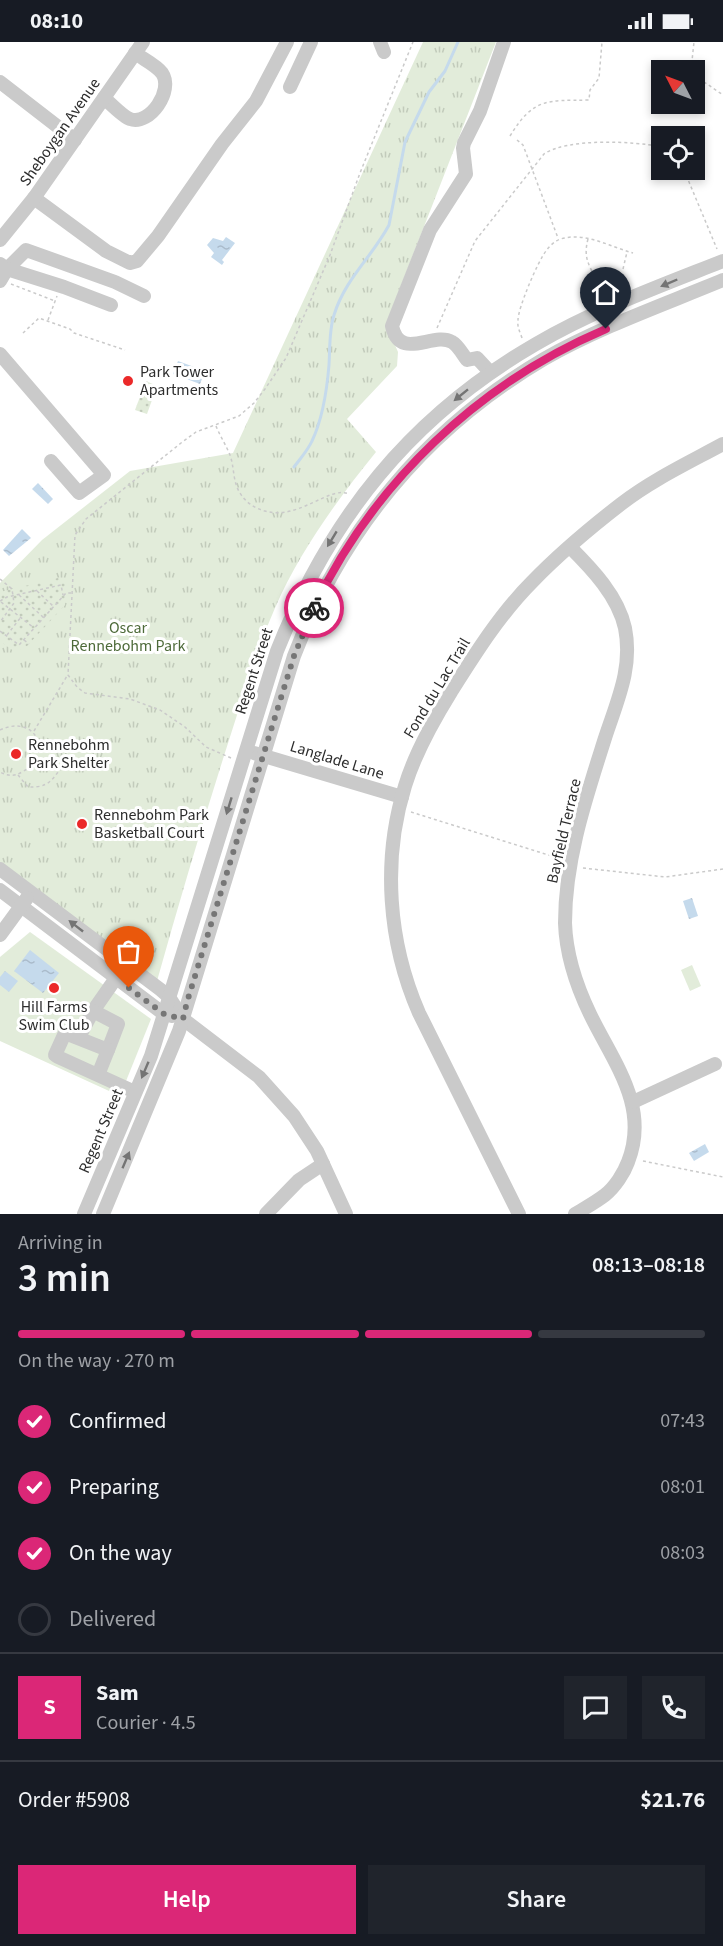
<!DOCTYPE html>
<meta charset="utf-8">
<style>
body{margin:0;font-family:"Source Sans 3",sans-serif;background:#20242c;color:#f1f3f6;height:100vh;display:flex;flex-direction:column;font-size:22px;white-space:nowrap}
*{box-sizing:border-box;margin:0}
p{font-size:20px;color:#9ea1a6}
.icon{flex:none;width:33px;height:33px;fill:none;stroke:currentColor;stroke-width:2;stroke-linecap:round;stroke-linejoin:round}
.map{position:relative;height:1172px;overflow:hidden}
.sheet{display:flex;flex-direction:column;background:#171b24;flex:1}
.sheet>*{flex:none}
.needle{width:39px;rotate:312deg}
.buttons{position:absolute;left:651px;top:18px;display:grid;gap:12px}
.buttons a{display:grid;place-items:center;width:54px;height:54px;border-radius:0px;background:#171b24;box-shadow:0 3px 9px #0003;font-size:30px}
.pin{position:absolute;display:grid;place-items:center;width:51px;height:51px;color:#fff;margin:-62px -26px;border-radius:50% 50% 50% 0;rotate:-45deg;box-shadow:0 0 6px #0007}
.pin .icon{rotate:45deg}
.courier{position:absolute;display:grid;place-items:center;width:60px;height:60px;margin:-30px;border:4px solid #db2777;border-radius:50%;background:#fff;color:#222;box-shadow:0 2px 8px #0007}
.headline em{font-style:normal;font-weight:600}
.headline div{display:flex;flex-direction:column-reverse}
.headline{display:flex;align-items:center;justify-content:space-between;height:102px;padding:0 18px}
h1{font-size:39px;font-weight:600;line-height:45px}
.bar{display:grid;grid-template-columns:repeat(4,1fr);gap:9px 6px;align-content:center;height:72px;padding:0 18px}
.bar i{height:8px;border-radius:4px;background:#363941}
.bar .on{background:#db2777}
.bar p{grid-column:span 4}
.line{display:flex;align-items:center;gap:15px;padding:0 18px;border-top:2px solid #363941}
.line div{flex:1}
.round{display:grid;place-items:center;flex:none;width:63px;height:63px;border-radius:0px;background:#20242c}
ol{padding:0 18px;list-style:none}
li{display:flex;align-items:center;gap:18px;height:66px}
li p{margin-inline-start:auto}
li .icon{padding:6px;border-radius:50%;background:#db2777;color:#fff;stroke-width:4}
li:last-child{color:#9ea1a6}
li i{width:33px;height:33px;border:3px solid #363941;border-radius:50%}
.action{display:flex;gap:12px;margin-top:auto;padding:12px 18px}
.action a{flex:1;height:69px;border-radius:0px;background:#db2777;color:#fff;font-size:24px;font-weight:600;line-height:69px;text-align:center}
.action a+a{background:#20242c;color:#f1f3f6}
.status{display:flex;justify-content:space-between;align-items:center;height:42px;padding:0 30px;background:#171b24;direction:ltr}
.status svg{height:16px;fill:currentColor}
.map>svg:first-child{display:block}
.grass{fill:#e2ecda}
.park{fill:url(#park-tufts)}
.garden{fill:url(#garden-dots)}
.water{fill:url(#water-ripples)}
.lines{fill:none;stroke-linecap:round;stroke-linejoin:round}
.stream{stroke:#c5daec;stroke-width:3}
.path{stroke:#cacaca;stroke-width:1.5;stroke-dasharray:3 3;stroke-linecap:butt}
.minor{stroke:#cacaca;stroke-width:14}
.oneway{fill:#747474}
.done{stroke:#767676;stroke-width:6;stroke-dasharray:0 10.8}
.route{stroke:#db2777;stroke-width:8}
.poi-dot{fill:#eb2929;stroke:#fff;stroke-width:2}
.labels{text-anchor:middle;dominant-baseline:central;stroke-width:6;stroke-linejoin:round;paint-order:stroke}
.street-label{font-size:16px;fill:#2d2d2d;stroke:#fff}
.poi-label{font-size:16px;fill:#2d2d2d;stroke:#fff;text-anchor:start}
.park-label{font-size:16px;fill:#4d6a39;stroke:#fff}
</style>
<div class="status"><b>08:10</b><svg viewBox="0 0 49 12"><path d="M0 12V9h3v3zM5 12V6h3v6zM10 12V3h3v9zM15 12V0h3v12zM26 1h20v11H26zM47 4h2v5h-2z"/></svg></div>
<div class="map">
<svg width="723" height="1172" viewBox="0 0 723 1172">
<defs>
<pattern id="park-tufts" width="24" height="20" patternUnits="userSpaceOnUse" patternTransform="scale(1.5)"><rect width="24" height="20" fill="#e2ecda"/><path d="M3 7l-1-3M5 7V3M7 7l1-3M15 17l-1-3M17 17v-4M19 17l1-3" fill="none" stroke="#c2cbbb"/></pattern>
<pattern id="garden-dots" width="8" height="8" patternUnits="userSpaceOnUse" patternTransform="scale(1.5)"><rect width="8" height="8" fill="#e2ecda"/><path d="M2 2h.1M6 6h.1" fill="none" stroke="#c2cbbb" stroke-width="1.8" stroke-linecap="round"/></pattern>
<pattern id="water-ripples" width="26" height="14" patternUnits="userSpaceOnUse" patternTransform="scale(1.5)"><rect width="26" height="14" fill="#c5daec"/><path d="M2 4q2-2 4 0t4 0M15 11q2-2 4 0t4 0" fill="none" stroke="#aabbcb"/></pattern>
</defs>
<rect width="100%" height="100%" fill="#fff"/>
<g class="grass">
<path d="M 30,890 L 151,977 L 120,1054 L 0,999 L 0,915 Z"/>
<path d="M 692,923 L 701,944 L 690,949 L 681,928 Z"/>
</g>
<path class="park" d="M 423,0 L 496,0 L 386,282 L 398,310 L 397,324 L 347,377 L 376,410 C 337,458 300,509 275,566 C 257,607 244,652 230,695 C 204,776 180,857 157,939 L 0,821 L 0,541 L 42,498 L 130,429 L 233,411 Z"/>
<g class="garden">
<path d="M 146,339 L 157,344 L 147,372 L 135,368 Z"/>
<path d="M 58,536 L 66,540 L 65,563 L 27,604 L 15,610 L 0,599 L 0,550 Z"/>
</g>
<g class="water">
<path d="M 226,195 L 235,201 L 222,218 L 224,220 L 222,223 L 211,215 L 214,211 L 207,203 L 213,196 L 223,199 Z"/>
<path d="M 178,319 L 205,329 L 200,342 L 173,332 Z"/>
<path d="M 38,441 L 53,457 L 48,462 L 32,447 Z"/>
<path d="M 22,487 L 31,496 L 9,514 L 3,508 Z"/>
<path d="M 692,856 L 698,874 L 689,877 L 683,859 Z"/>
<path d="M 30,908 L 59,931 L 43,951 L 14,929 Z"/>
<path d="M 5,929 L 18,939 L 9,950 L 0,943 L 0,935 Z"/>
<path d="M 705,1102 L 709,1110 L 694,1119 L 689,1111 Z"/>
</g>
<g class="lines">
<path class="stream" d="M 294,425 C 300,417 308,408 312,399 C 323,376 327,347 329,323 C 330,307 329,288 334,273 C 345,237 372,215 389,183 L 405,100 L 429,50 L 445,29 L 458,0"/>
<g class="path">
<path d="M 691,28 L 694,0"/>
<path d="M 694,33 L 723,53"/>
<path d="M 510,94 C 534,55 547,59 589,58 L 590,48 L 599,36 L 602,0"/>
<path d="M 517,98 L 523,103 L 558,196"/>
<path d="M 684,128 L 717,207"/>
<path d="M 588,197 C 583,216 589,223 597,239"/>
<path d="M 623,227 L 627,210"/>
<path d="M 11,242 L 55,259"/>
<path d="M 48,278 L 57,254"/>
<path d="M 437,286 L 475,199 L 544,112 C 567,96 634,99 662,105"/>
<path d="M 23,291 L 39,276 L 70,287 L 74,291 L 125,308"/>
<path d="M 522,296 C 520,290 517,285 518,278 C 518,266 538,219 546,209 C 551,202 557,197 565,196 C 587,191 611,205 633,211"/>
<path d="M 216,384 C 220,394 226,403 230,413 C 235,427 232,441 242,454 C 247,461 256,467 265,469 C 298,479 330,443 349,452"/>
<path d="M 0,537 L 12,547 L 14,561 L 0,580"/>
<path d="M 37,549 L 53,564"/>
<path d="M 19,553 L 44,576"/>
<path d="M 0,559 L 7,555 L 61,543 L 63,553"/>
<path d="M 1,560 L 34,586"/>
<path d="M 0,589 L 19,603 L 66,551 L 71,551"/>
<path d="M 7,593 L 21,575"/>
<path d="M 24,598 L 29,602"/>
<path d="M 0,688 C 36,671 55,713 22,730 C 14,735 8,734 0,730"/>
<path d="M 34,689 L 67,634"/>
<path d="M 231,716 L 206,705 L 185,685 L 160,668 L 130,657 L 85,651 L 77,645 L 68,633 L 75,493 L 86,477 L 181,401 L 196,390 L 239,374 L 254,361 L 265,347 L 286,316 L 330,213 L 360,131 L 413,0"/>
<path d="M 18,733 L 28,745 C 59,747 52,724 75,719"/>
<path d="M 411,770 L 558,816"/>
<path d="M 583,826 L 665,835 L 723,827"/>
<path d="M 643,1119 L 723,1135"/>
</g>
<g class="minor">
<path d="M 380,0 L 384,10"/>
<path d="M 0,40 L 75,98"/>
<path d="M 290,45 L 311,0"/>
<path d="M 104,56 C 110,61 123,75 130,77 C 150,84 174,48 162,31 C 156,23 143,17 135,11"/>
<path d="M 34,156 L 106,209 L 130,221 L 137,219 L 158,194 L 222,102 L 256,59 L 287,0"/>
<path d="M 0,198 L 34,156 L 143,0"/>
<path d="M 0,222 L 7,227 L 26,208 L 115,240 L 144,254"/>
<path d="M 0,239 L 7,227 L 64,245 L 111,263"/>
<path d="M 0,312 L 104,433 L 79,451 L 51,419"/>
<path d="M 490,330 L 477,316 L 467,318 C 463,313 458,303 452,300 C 433,289 400,320 392,284 L 430,188 L 466,132 L 463,106 L 464,101 L 480,69 L 504,0"/>
<path d="M 570,505 C 592,527 618,554 625,586 C 633,626 617,659 605,696 C 586,756 565,817 565,881 C 566,911 577,945 590,972 C 613,1020 650,1064 628,1120 C 624,1131 615,1145 605,1153 C 596,1160 585,1166 575,1172"/>
<path d="M 254,711 L 402,755"/>
<path d="M 0,827 L 161,948 L 169,955 L 183,977 L 259,1035 L 294,1074 L 317,1109 L 346,1172"/>
<path d="M 0,848 L 164,972 L 172,974"/>
<path d="M 0,893 L 27,856"/>
<path d="M 93,969 L 116,936"/>
<path d="M 79,995 L 93,969 L 118,982 L 108,1008"/>
<path d="M 98,1033 L 108,1008 L 65,991 L 55,1013 L 58,1015 L 135,1050"/>
<path d="M 633,1060 L 715,1022"/>
<path d="M 84,1172 L 151,1014 L 277,609 C 330,476 410,375 536,302 C 594,268 660,244 723,219"/>
<path d="M 103,1172 L 179,989 L 294,614 C 343,487 427,386 544,317 C 600,285 663,263 723,238"/>
<path d="M 266,1172 L 299,1138 L 323,1122"/>
<path d="M 519,1172 L 419,971 C 388,900 382,818 405,744 C 415,711 433,679 451,650 C 475,612 500,572 532,540 C 559,512 590,486 621,462 C 652,438 688,421 723,402"/>
</g>
</g>
<defs><path id="oneway-solid" d="M-6-.8H1V-3.2L6.5 0L1 3.2V.8H-6Z" transform="scale(1.5)"/></defs>
<g class="oneway">
<use href="#oneway-solid" transform="translate(669 241) rotate(157)"/>
<use href="#oneway-solid" transform="translate(461 353) rotate(141)"/>
<use href="#oneway-solid" transform="translate(332 497) rotate(121)"/>
<use href="#oneway-solid" transform="translate(229 764) rotate(107)"/>
<use href="#oneway-solid" transform="translate(76 884) rotate(-142)"/>
<use href="#oneway-solid" transform="translate(145 1028) rotate(113)"/>
<use href="#oneway-solid" transform="translate(126 1118) rotate(-67)"/>
</g>
<g class="lines">
<path class="done" d="M 129,946 L 164,972 L 183,977 L 187,960 L 280,659 L 294,614 L 314,566"/>
<path class="route" d="M 314,566 C 373,441 479,341 606,287"/>
</g>
<g class="poi-dot">
<circle cx="128" cy="339" r="6"/>
<circle cx="16" cy="712" r="6"/>
<circle cx="82" cy="782" r="6"/>
<circle cx="54" cy="946" r="6"/>
</g>
<g class="labels">
<g class="street-label">
<text transform="translate(60 90) rotate(-55)">Sheboygan Avenue</text>
<text transform="translate(254 629) rotate(-72)">Regent Street</text>
<text transform="translate(437 646) rotate(-59)">Fond du Lac Trail</text>
<text transform="translate(337 718) rotate(17)">Langlade Lane</text>
<text transform="translate(564 789) rotate(-77)">Bayfield Terrace</text>
<text transform="translate(101 1089) rotate(-67)">Regent Street</text>
</g>
<g class="poi-label">
<text x="140" y="330">Park Tower<tspan x="140" dy="18">Apartments</tspan></text>
<text x="28" y="703">Rennebohm<tspan x="28" dy="18">Park Shelter</tspan></text>
<text x="94" y="773">Rennebohm Park<tspan x="94" dy="18">Basketball Court</tspan></text>
<text x="54" y="965" text-anchor="middle">Hill Farms<tspan x="54" dy="18">Swim Club</tspan></text>
</g>
<g class="park-label">
<text x="128" y="586">Oscar<tspan x="128" dy="18">Rennebohm Park</tspan></text>
</g>
</g>
</svg>
<div class="buttons">
<a><svg class="needle" viewBox="-14 -14 28 28"><path d="M0-13l5 13h-10z" fill="#e53935"/><path d="M0 13l5-13h-10z" fill="#9ea1a6"/></svg></a>
<a><svg class="icon" aria-label="locate" viewBox="0 0 24 24"><circle cx="12" cy="12" r="6"/><path d="M12 2v4M12 18v4M2 12h4M18 12h4"/></svg></a>
</div>
<div class="pin" style="left:129px;top:946px;background:#ea580c"><svg class="icon" aria-label="bag" viewBox="0 0 24 24"><path d="M5 8h14l-1 12H6zM9 8a3 3 0 0 1 6 0"/></svg></div>
<div class="pin" style="left:606px;top:287px;background:#1f2937"><svg class="icon" aria-label="home" viewBox="0 0 24 24"><path d="M3 11l9-7 9 7M6 9v11h12V9"/></svg></div>
<div class="courier" style="left:314px;top:566px"><svg class="icon" aria-label="bike" viewBox="0 0 24 24"><circle cx="6" cy="16" r="4"/><circle cx="18" cy="16" r="4"/><path d="M6 16l4-8h5l3 8M10 8l3 8H6M13 5h3"/></svg></div>
</div>
<section class="sheet">
<div class="headline"><div><h1>3 min</h1><p>Arriving in</p></div><em>08:13–08:18</em></div>
<div class="bar"><i class="on"></i><i class="on"></i><i class="on"></i><i></i><p>On the way · 270 m</p></div>
<ol>
<li><svg class="icon" aria-label="check" viewBox="0 0 24 24"><path d="M5 12l5 5 9-10"/></svg>Confirmed<p>07:43</p></li>
<li><svg class="icon" aria-label="check" viewBox="0 0 24 24"><path d="M5 12l5 5 9-10"/></svg>Preparing<p>08:01</p></li>
<li><svg class="icon" aria-label="check" viewBox="0 0 24 24"><path d="M5 12l5 5 9-10"/></svg>On the way<p>08:03</p></li>
<li><i></i>Delivered</li>
</ol>
<div class="line" style="height:108px"><b class="round" style="background:#db2777;color:#fff">S</b><div><b>Sam</b><p>Courier · 4.5</p></div><a class="round"><svg class="icon" aria-label="chat" viewBox="0 0 24 24"><path d="M4 5h16v11H9l-5 4z"/></svg></a><a class="round"><svg class="icon" aria-label="phone" viewBox="0 0 24 24"><path d="M5 4h4l2 5-3 2q2 4 5 5l2-3 5 2v4C11 20 4 13 5 4z"/></svg></a></div>
<div class="line" style="height:78px"><div>Order #5908</div><b>$21.76</b></div>
<div class="action"><a>Help</a><a>Share</a></div>
</section>
